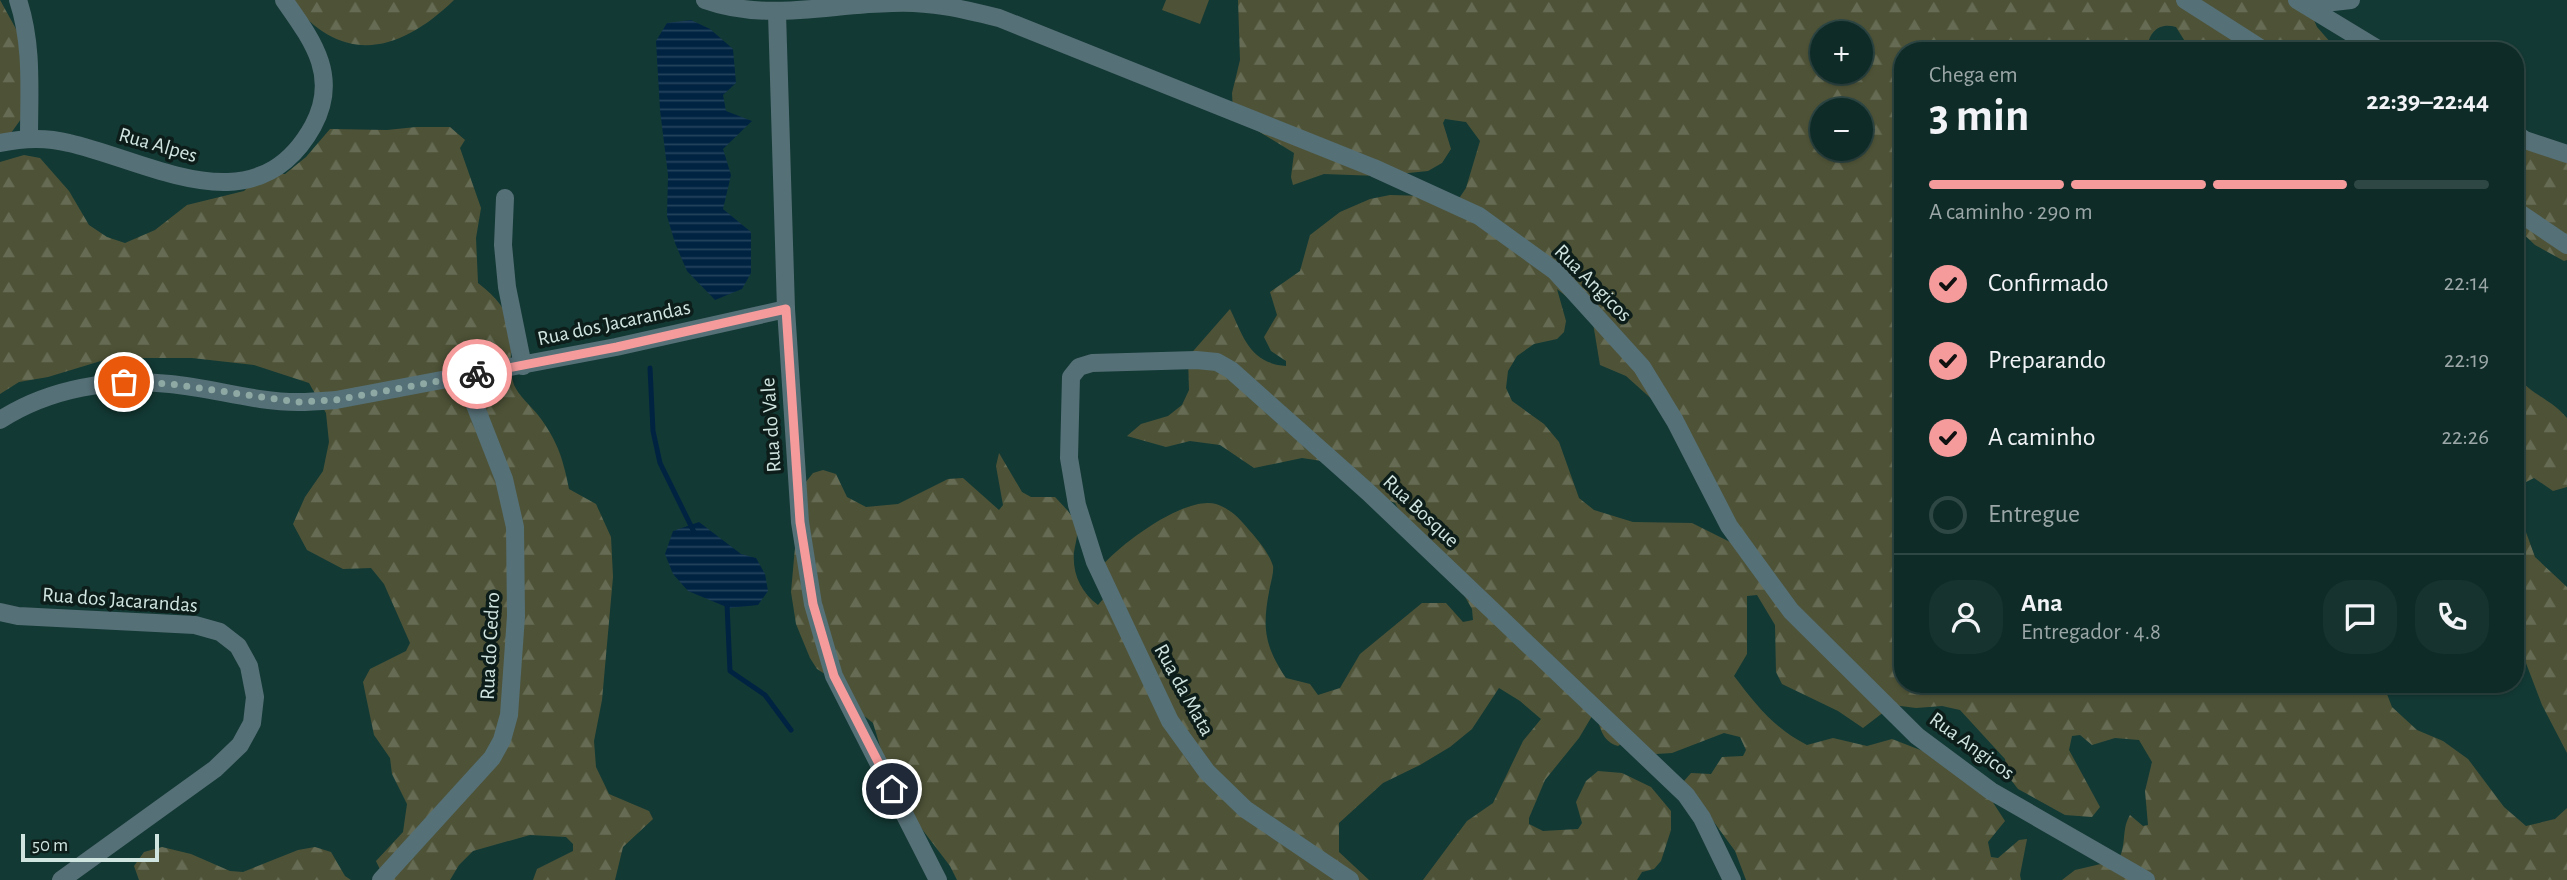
<!DOCTYPE html>
<html lang="pt">
<meta charset="utf-8">
<style>
body{margin:0;font-family:"Alegreya Sans",sans-serif;background:#17332f;color:#f1f3f6;height:100vh;display:flex;flex-direction:column;font-size:26px;white-space:nowrap}
*{box-sizing:border-box;margin:0}
p{font-size:23px;color:#9ba7a7}
.icon{flex:none;width:38px;height:38px;fill:none;stroke:currentColor;stroke-width:2;stroke-linecap:round;stroke-linejoin:round}
.map{position:relative;flex:1;overflow:hidden}
.panel{position:absolute;left:1894px;top:42px;width:630px;height:651px;display:flex;flex-direction:column;background:#0e2b27;border-radius:28px;box-shadow:0 2px 5px #0004,0 0 0 2px #2e4744}
.panel>*{flex:none}
.buttons{position:absolute;left:1810px;top:21px;display:grid;gap:14px}
.buttons a{display:grid;place-items:center;width:63px;height:63px;border-radius:50%;background:#0e2b27;box-shadow:0 2px 5px #0004,0 0 0 2px #2e4744;font-size:35px}
.scale{position:absolute;left:21px;bottom:18px;width:138px;box-sizing:border-box;padding-left:7px;border:4px solid #d0e4e0;border-top:0;font-size:19px;line-height:24px;white-space:nowrap;color:#d0e4e0;-webkit-text-stroke:5px #0d1d1a;paint-order:stroke}
.pin{position:absolute;display:grid;place-items:center;width:60px;height:60px;color:#fff;margin:-30px;border:4px solid #fff;border-radius:50%;box-shadow:0 2px 7px #0007}
.courier{position:absolute;display:grid;place-items:center;width:70px;height:70px;margin:-35px;border:5px solid #f59b9c;border-radius:50%;background:#fff;color:#222;box-shadow:0 2px 9px #0007}
.headline em{font-style:normal;font-weight:700}
.headline div{display:flex;flex-direction:column-reverse}
.headline{display:flex;align-items:center;justify-content:space-between;height:119px;padding:0 35px}
h1{font-size:46px;font-weight:700;line-height:52px}
.bar{display:grid;grid-template-columns:repeat(4,1fr);gap:10px 7px;align-content:center;height:84px;padding:0 35px}
.bar i{height:9px;border-radius:5px;background:#2e4744}
.bar .active{background:#f59b9c}
.bar p{grid-column:span 4}
.line{display:flex;align-items:center;gap:18px;padding:0 35px;border-top:2px solid #2e4744}
.line div{flex:1}
.round{display:grid;place-items:center;flex:none;width:74px;height:74px;border-radius:28px;background:#17332f}
ol{padding:0 35px;list-style:none}
li{display:flex;align-items:center;gap:21px;height:77px}
li p{margin-inline-start:auto}
li .icon{padding:7px;border-radius:50%;background:#f59b9c;color:#111;stroke-width:4}
li:last-child{color:#9ba7a7}
li i{width:38px;height:38px;border:4px solid #2e4744;border-radius:50%}
.map>svg:first-child{display:block}
.forest{fill:url(#forest-firs);fill-rule:evenodd}
.pitch{fill:#4e5337}
.water{fill:url(#water-rules)}
.lines{fill:none;stroke-linecap:round;stroke-linejoin:round}
.stream{stroke:#002342;stroke-width:5}
.minor{stroke:#567077;stroke-width:18}
.done{stroke:#8ea8a4;stroke-width:7;stroke-dasharray:0 12.6}
.route{stroke:#f59b9c;stroke-width:9}
.labels{text-anchor:middle;dominant-baseline:central;stroke-width:7;stroke-linejoin:round;paint-order:stroke}
.street-label{font-size:21px;fill:#d0e4e0;stroke:#0d1d1a}
</style>
<div class="map">
<svg width="2567" height="880" viewBox="0 0 2567 880">
<defs>
<pattern id="forest-firs" width="22" height="20" patternUnits="userSpaceOnUse" patternTransform="scale(1.75)"><rect width="22" height="20" fill="#4e5337"/><path d="M5 1l3.5 6h-7zM16 11l3.5 6h-7z" fill="#666c54"/></pattern>
<pattern id="water-rules" width="6" height="5" patternUnits="userSpaceOnUse" patternTransform="scale(1.75)"><rect width="6" height="5" fill="#002342"/><path d="M0 2.5h6" fill="none" stroke="#24435d"/></pattern>
</defs>
<rect width="100%" height="100%" fill="#133934"/>
<g class="forest">
<path d="M 0,0 L 21,38 L 21,119 L 11,133 L 0,141 Z"/>
<path d="M 290,0 L 454,0 C 399,53 342,67 290,0 Z"/>
<path d="M 1238,0 L 2305,0 L 2317,27 L 2338,51 L 2180,51 L 2185,49 L 2186,43 L 2176,27 C 2158,22 2148,33 2147,51 L 1902,51 L 1902,684 L 2383,684 L 2392,707 L 2417,730 L 2443,741 L 2468,759 L 2504,807 L 2526,826 L 2555,819 L 2567,808 L 2567,880 L 2062,880 L 2075,870 L 2118,860 C 2127,847 2121,829 2130,815 L 2143,826 L 2148,825 L 2145,791 L 2152,762 L 2139,740 L 2115,738 L 2092,745 L 2080,735 L 2072,736 L 2069,750 L 2100,807 L 2092,817 L 2065,815 L 2018,789 L 2008,776 L 2005,759 L 1960,710 L 1942,706 L 1916,708 L 1893,705 L 1863,728 L 1838,711 L 1782,684 L 1776,672 L 1775,625 L 1757,595 L 1747,596 L 1747,654 L 1734,676 C 1756,705 1774,728 1807,745 L 1833,738 L 1867,746 L 1892,739 L 1959,765 L 1981,784 L 2005,821 L 1988,842 L 1991,857 L 1998,858 L 2019,840 L 2027,839 L 2020,875 L 2021,880 L 1746,880 L 1735,851 L 1684,781 L 1691,773 L 1711,774 L 1722,757 L 1743,756 L 1746,750 L 1740,737 L 1724,733 L 1672,753 L 1656,754 L 1627,740 L 1618,746 C 1601,741 1600,726 1595,711 L 1579,738 L 1545,780 L 1529,818 L 1529,824 L 1543,831 L 1578,829 L 1582,823 L 1576,802 L 1586,781 L 1598,771 L 1622,773 L 1651,787 L 1671,811 L 1671,830 L 1661,861 L 1654,869 L 1642,872 L 1637,880 L 1423,880 L 1467,821 L 1493,803 L 1523,741 L 1541,719 L 1520,701 L 1499,688 L 1472,729 L 1450,747 L 1420,765 L 1383,783 L 1339,823 L 1339,852 L 1369,880 L 957,880 L 950,866 L 909,812 L 883,756 L 873,723 L 853,707 L 836,681 L 817,669 L 810,658 L 796,624 L 791,592 L 799,503 L 805,483 L 813,473 L 823,470 L 836,474 L 847,497 L 866,507 L 898,504 L 948,479 L 963,478 L 999,510 L 1003,505 L 996,466 L 999,453 L 1022,492 L 1031,497 L 1055,497 C 1063,506 1075,516 1077,529 C 1078,536 1075,545 1074,552 C 1072,574 1081,592 1098,605 L 1104,598 L 1102,566 C 1120,544 1186,495 1216,504 C 1231,509 1240,519 1249,530 C 1258,540 1269,553 1273,566 C 1274,573 1270,585 1269,592 C 1262,628 1265,647 1286,678 L 1310,684 L 1318,695 L 1340,688 L 1360,654 L 1422,603 L 1446,603 L 1463,622 L 1473,620 L 1472,609 L 1464,595 L 1416,542 L 1395,503 L 1345,482 L 1322,461 L 1302,458 L 1254,468 L 1220,445 L 1190,441 L 1166,447 L 1127,436 L 1141,424 L 1168,416 L 1182,405 L 1189,390 L 1188,357 L 1230,309 C 1244,338 1250,363 1286,366 L 1286,361 L 1271,351 L 1264,337 L 1277,315 L 1270,292 L 1300,271 L 1310,235 L 1340,212 L 1370,199 L 1390,195 L 1460,197 L 1466,188 L 1480,141 L 1466,122 L 1445,119 L 1443,123 L 1451,149 L 1442,163 L 1428,171 L 1379,176 L 1324,174 L 1293,185 L 1291,177 L 1294,153 L 1240,120 L 1233,111 L 1232,93 L 1240,60 ZM 1822,33 L 1860,33 L 1860,72 L 1822,72 ZM 1822,110 L 1860,110 L 1860,149 L 1822,149 ZM 1557,289 L 1592,317 L 1600,365 L 1626,376 L 1665,411 L 1708,465 L 1736,545 L 1692,523 L 1633,522 L 1594,510 L 1579,498 L 1559,442 L 1544,424 L 1512,401 L 1506,388 L 1508,371 L 1517,356 L 1534,344 L 1557,339 L 1564,332 L 1566,321 Z"/>
<path d="M 416,127 L 450,127 L 465,140 L 460,148 L 481,208 L 476,238 L 478,283 C 505,304 513,319 511,353 C 510,364 510,374 514,385 C 519,396 530,405 538,415 C 557,440 563,458 569,489 L 596,504 L 611,537 L 613,577 L 602,700 L 594,741 L 596,767 L 609,794 L 649,811 L 653,819 L 623,847 L 615,880 L 533,880 L 537,869 L 573,851 L 573,844 L 566,837 L 530,835 L 473,851 L 459,865 L 450,880 L 380,880 L 382,873 L 376,861 L 403,832 L 407,804 L 392,774 L 390,758 L 374,735 L 363,682 L 370,669 L 406,651 L 410,643 L 384,584 L 371,568 L 343,569 L 307,550 L 293,524 L 305,497 L 323,471 L 329,442 L 326,413 L 309,383 L 254,365 L 192,358 L 134,358 L 104,360 L 48,377 L 19,382 L 0,394 L 0,162 L 24,155 L 40,158 L 69,191 L 89,225 L 107,237 L 125,243 L 155,230 L 187,205 L 244,191 L 261,174 L 285,174 L 306,157 L 330,129 L 387,130 Z"/>
<path d="M 2515,142 L 2567,149 L 2567,260 L 2564,261 L 2535,245 L 2515,226 Z"/>
<path d="M 2515,374 C 2531,395 2551,399 2567,418 L 2567,487 L 2553,491 L 2534,478 L 2522,484 L 2515,502 L 2535,557 L 2567,587 L 2567,753 L 2542,705 L 2521,650 L 2515,645 Z"/>
<path d="M 162,847 L 191,854 L 230,871 L 243,872 L 298,850 L 315,847 L 331,852 L 345,876 L 351,880 L 139,880 L 134,866 L 144,852 Z"/>
</g>
<path class="pitch" d="M 1166,0 L 1209,0 L 1200,24 L 1162,10 Z"/>
<g class="water">
<path d="M 691,20 L 710,29 L 733,49 L 736,83 L 723,95 L 726,111 L 752,121 L 723,149 L 731,175 L 723,209 L 751,232 L 751,273 L 742,289 L 715,300 L 687,271 L 675,243 L 667,216 L 668,175 L 660,110 L 656,41 L 667,23 Z"/>
<path d="M 699,522 L 741,554 L 756,558 L 765,574 L 768,591 L 758,605 L 729,608 L 688,591 L 673,574 L 665,554 L 673,531 Z"/>
</g>
<g class="lines">
<g class="stream">
<path d="M 650,368 L 653,431 L 660,463 L 694,532"/>
<path d="M 727,604 L 730,671 L 765,695 L 791,730"/>
</g>
<g class="minor">
<path d="M 18,0 C 33,45 29,91 29,138"/>
<path d="M 705,0 C 766,22 829,4 892,3 C 929,1 963,9 999,18 L 1374,168 L 1479,216 L 1555,271 L 1642,367 L 1675,421 L 1729,526 L 1791,611 L 1917,736 L 1991,791 L 2146,880"/>
<path d="M 2185,0 L 2265,51"/>
<path d="M 2297,0 L 2381,51"/>
<path d="M 2307,5 L 2351,0"/>
<path d="M 777,13 L 786,309 L 800,522 L 813,604 L 834,676 L 938,880"/>
<path d="M 2515,133 L 2525,140 L 2567,154"/>
<path d="M 0,143 C 23,138 46,137 69,143 C 152,162 256,229 313,126 C 340,76 312,40 284,0"/>
<path d="M 505,198 L 503,245 L 507,287 L 523,366"/>
<path d="M 2515,210 L 2567,245"/>
<path d="M 0,420 C 50,388 111,378 170,384 C 213,388 255,402 298,402 C 311,402 323,401 336,400 L 616,347 L 786,309"/>
<path d="M 0,612 L 18,616 L 195,625 L 220,632 L 238,646 L 249,666 L 255,697 L 252,723 L 240,745 L 215,769 L 61,880"/>
<path d="M 381,880 L 492,758 L 502,740 L 509,715 L 516,616 L 515,527 L 504,479 L 464,377"/>
<path d="M 1350,880 L 1245,809 L 1207,772 L 1170,721 L 1095,562 L 1077,505 L 1069,458 L 1071,377 L 1079,367 L 1092,363 L 1196,360 L 1217,362 L 1231,370 L 1368,492 L 1686,795 L 1702,818 L 1732,880"/>
</g>
</g>
<g class="lines">
<path class="done" d="M 124,382 L 171,384 L 297,402 L 336,400 L 477,374"/>
<path class="route" d="M 477,374 L 617,347 L 786,309 L 800,522 L 813,604 L 834,676 L 892,789"/>
</g>
<g class="labels">
<g class="street-label">
<text transform="translate(158 145) rotate(16)">Rua Alpes</text>
<text transform="translate(1593 283) rotate(45)">Rua Angicos</text>
<text transform="translate(614 323) rotate(-12)">Rua dos Jacarandas</text>
<text transform="translate(771 425) rotate(-94)">Rua do Vale</text>
<text transform="translate(1421 511) rotate(43)">Rua Bosque</text>
<text transform="translate(120 600) rotate(4)">Rua dos Jacarandas</text>
<text transform="translate(490 646) rotate(-87)">Rua do Cedro</text>
<text transform="translate(1184 690) rotate(61)">Rua da Mata</text>
<text transform="translate(1972 746) rotate(36)">Rua Angicos</text>
</g>
</g>
</svg>
<div class="buttons">
<a>+</a>
<a>−</a>
</div>
<div class="scale">50 m</div>
<div class="pin" style="left:124px;top:382px;background:#ea580c"><svg class="icon" aria-label="bag" viewBox="0 0 24 24"><path d="M5 8h14l-1 12H6zM9 8a3 3 0 0 1 6 0"/></svg></div>
<div class="pin" style="left:892px;top:789px;background:#1f2937"><svg class="icon" aria-label="home" viewBox="0 0 24 24"><path d="M3 11l9-7 9 7M6 9v11h12V9"/></svg></div>
<div class="courier" style="left:477px;top:374px"><svg class="icon" aria-label="bike" viewBox="0 0 24 24"><circle cx="6" cy="16" r="4"/><circle cx="18" cy="16" r="4"/><path d="M6 16l4-8h5l3 8M10 8l3 8H6M13 5h3"/></svg></div>
<section class="panel">
<div class="headline"><div><h1>3 min</h1><p>Chega em</p></div><em>22:39–22:44</em></div>
<div class="bar"><i class="active"></i><i class="active"></i><i class="active"></i><i></i><p>A caminho · 290 m</p></div>
<ol>
<li><svg class="icon" aria-label="check" viewBox="0 0 24 24"><path d="M5 12l5 5 9-10"/></svg>Confirmado<p>22:14</p></li>
<li><svg class="icon" aria-label="check" viewBox="0 0 24 24"><path d="M5 12l5 5 9-10"/></svg>Preparando<p>22:19</p></li>
<li><svg class="icon" aria-label="check" viewBox="0 0 24 24"><path d="M5 12l5 5 9-10"/></svg>A caminho<p>22:26</p></li>
<li><i></i>Entregue</li>
</ol>
<div class="line" style="height:126px"><a class="round"><svg class="icon" aria-label="person" viewBox="0 0 24 24"><circle cx="12" cy="8" r="4"/><path d="M4 21q1-7 8-7t8 7"/></svg></a><div><b>Ana</b><p>Entregador · 4.8</p></div><a class="round"><svg class="icon" aria-label="chat" viewBox="0 0 24 24"><path d="M4 5h16v11H9l-5 4z"/></svg></a><a class="round"><svg class="icon" aria-label="phone" viewBox="0 0 24 24"><path d="M5 4h4l2 5-3 2q2 4 5 5l2-3 5 2v4C11 20 4 13 5 4z"/></svg></a></div>
</section>
</div>
